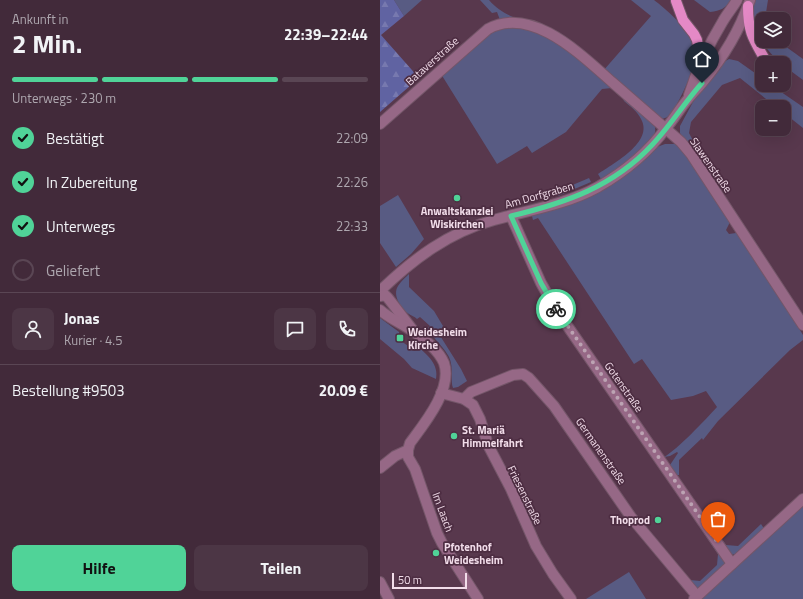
<!DOCTYPE html>
<html lang="de">
<meta charset="utf-8">
<style>
body{margin:0;font-family:"Titillium Web",sans-serif;background:#4c3645;color:#f1f3f6;height:100vh;display:flex;flex-direction:column;font-size:15px;white-space:nowrap}
*{box-sizing:border-box;margin:0}
p{font-size:13px;color:#aea7af}
.icon{flex:none;width:22px;height:22px;fill:none;stroke:currentColor;stroke-width:2;stroke-linecap:round;stroke-linejoin:round}
.map{position:relative;flex:1;overflow:hidden}
.panel{display:flex;flex-direction:column;background:#422a3a;width:380px}
.panel>*{flex:none}
.controls{position:absolute;left:375px;top:12px;display:grid;gap:8px}
.controls a{display:grid;place-items:center;width:36px;height:36px;border-radius:8px;background:#422a3a;box-shadow:0 4px 16px #0002,0 0 0 1px #5a4654;font-size:20px}
.scale{position:absolute;left:12px;bottom:10px;width:75px;box-sizing:border-box;padding-left:4px;border:2px solid #f2ddea;border-top:0;font-size:11px;line-height:14px;white-space:nowrap;color:#f2ddea;-webkit-text-stroke:3px #4d2d42;paint-order:stroke}
.pin{position:absolute;display:grid;place-items:center;width:34px;height:34px;color:#fff;margin:-41px -17px;border-radius:50% 50% 50% 0;rotate:-45deg;box-shadow:0 0 4px #0007}
.pin .icon{rotate:45deg}
.courier{position:absolute;display:grid;place-items:center;width:40px;height:40px;margin:-20px;border:3px solid #50d398;border-radius:50%;background:#fff;color:#222;box-shadow:0 1px 5px #0007}
.headline em{font-style:normal;font-weight:700}
.headline div{display:flex;flex-direction:column-reverse}
.headline{display:flex;align-items:center;justify-content:space-between;height:68px;padding:0 12px}
h1{font-size:26px;font-weight:700;line-height:30px}
.bar{display:grid;grid-template-columns:repeat(4,1fr);gap:6px 4px;align-content:center;height:48px;padding:0 12px}
.bar i{height:5px;border-radius:3px;background:#5a4654}
.bar .active{background:#50d398}
.bar p{grid-column:span 4}
.line{display:flex;align-items:center;gap:10px;padding:0 12px;border-top:1px solid #5a4654}
.line div{flex:1}
.round{display:grid;place-items:center;flex:none;width:42px;height:42px;border-radius:8px;background:#4c3645}
ol{padding:0 12px;list-style:none}
li{display:flex;align-items:center;gap:12px;height:44px}
li p{margin-inline-start:auto}
li .icon{padding:4px;border-radius:50%;background:#50d398;color:#111;stroke-width:4}
li:last-child{color:#aea7af}
li i{width:22px;height:22px;border:2px solid #5a4654;border-radius:50%}
.action{display:flex;gap:8px;margin-top:auto;padding:8px 12px}
.action a{flex:1;height:46px;border-radius:8px;background:#50d398;color:#111;font-size:16px;font-weight:700;line-height:46px;text-align:center}
.action a+a{background:#4c3645;color:#f1f3f6}
main{display:flex;flex:1;min-height:0}
.map>svg:first-child{display:block}
.green{fill:#585b83}
.forest{fill:url(#forest-firs)}
.lines{fill:none;stroke-linecap:round;stroke-linejoin:round}
.minor-casing{stroke:#745669;stroke-width:12}
.major-casing{stroke:#745669;stroke-width:12}
.minor{stroke:#966886;stroke-width:10}
.major{stroke:#e489c6;stroke-width:10}
.done{stroke:#bca3b3;stroke-width:4;stroke-dasharray:0 7.2}
.route{stroke:#50d398;stroke-width:5}
.poi-dot{fill:#50d398;stroke:#4d2d42;stroke-width:1.5}
.labels{text-anchor:middle;dominant-baseline:central;stroke-width:3.5;stroke-linejoin:round;paint-order:stroke}
.street-label{font-size:11px;fill:#f2ddea;stroke:#4d2d42}
.poi-label{font-size:11px;font-weight:bold;fill:#f2ddea;stroke:#4d2d42;text-anchor:start}
</style>
<main>
<section class="panel">
<div class="headline"><div><h1>2 Min.</h1><p>Ankunft in</p></div><em>22:39–22:44</em></div>
<div class="bar"><i class="active"></i><i class="active"></i><i class="active"></i><i></i><p>Unterwegs · 230 m</p></div>
<ol>
<li><svg class="icon" aria-label="check" viewBox="0 0 24 24"><path d="M5 12l5 5 9-10"/></svg>Bestätigt<p>22:09</p></li>
<li><svg class="icon" aria-label="check" viewBox="0 0 24 24"><path d="M5 12l5 5 9-10"/></svg>In Zubereitung<p>22:26</p></li>
<li><svg class="icon" aria-label="check" viewBox="0 0 24 24"><path d="M5 12l5 5 9-10"/></svg>Unterwegs<p>22:33</p></li>
<li><i></i>Geliefert</li>
</ol>
<div class="line" style="height:72px"><a class="round"><svg class="icon" aria-label="person" viewBox="0 0 24 24"><circle cx="12" cy="8" r="4"/><path d="M4 21q1-7 8-7t8 7"/></svg></a><div><b>Jonas</b><p>Kurier · 4.5</p></div><a class="round"><svg class="icon" aria-label="chat" viewBox="0 0 24 24"><path d="M4 5h16v11H9l-5 4z"/></svg></a><a class="round"><svg class="icon" aria-label="phone" viewBox="0 0 24 24"><path d="M5 4h4l2 5-3 2q2 4 5 5l2-3 5 2v4C11 20 4 13 5 4z"/></svg></a></div>
<div class="line" style="height:52px"><div>Bestellung #9503</div><b>20.09 €</b></div>
<div class="action"><a>Hilfe</a><a>Teilen</a></div>
</section>
<div class="map">
<svg width="423" height="599" viewBox="0 0 423 599">
<defs>
<pattern id="forest-firs" width="22" height="20" patternUnits="userSpaceOnUse"><rect width="22" height="20" fill="#6063a2"/><path d="M5 1l3.5 6h-7zM16 11l3.5 6h-7z" fill="#7779af"/></pattern>
</defs>
<rect width="100%" height="100%" fill="#58384d"/>
<g class="green">
<path d="M 14,0 L 42,0 L 24,16 Z"/>
<path d="M 100,0 L 109,0 C 120,13 133,17 148,23 L 120,20 L 117,12 L 112,13 Z"/>
<path d="M 251,0 L 274,0 C 285,8 307,28 312,40 C 314,45 315,53 315,59 C 314,71 298,105 290,115 C 288,117 285,118 282,119 L 223,71 L 271,16 Z"/>
<path d="M 314,0 L 352,0 C 345,8 341,11 330,12 Z"/>
<path d="M 375,0 L 388,0 L 385,19 L 382,19 L 382,41 L 398,41 L 423,59 L 423,80 L 404,66 L 404,63 L 400,63 C 387,49 370,34 372,12 C 372,8 374,4 375,0 Z"/>
<path d="M 136,25 L 175,39 L 232,88 L 222,89 L 186,132 L 152,153 L 147,146 L 117,164 L 61,74 L 107,33 Z"/>
<path d="M 349,59 L 358,61 L 382,78 L 382,85 L 391,85 L 423,107 L 423,128 L 404,113 L 404,107 L 396,107 L 360,78 L 342,85 L 311,122 L 309,133 L 328,170 L 304,140 L 300,133 L 300,126 L 313,102 L 336,70 L 342,63 Z"/>
<path d="M 244,95 L 275,125 C 275,129 276,131 274,135 C 266,149 236,170 221,179 L 218,174 C 234,163 274,142 261,119 C 258,112 250,106 244,101 L 243,98 Z"/>
<path d="M 285,144 L 296,144 L 301,147 L 350,218 L 349,224 L 346,230 L 349,234 L 356,233 L 361,235 L 423,335 L 423,340 L 410,350 L 338,421 L 323,440 L 322,438 L 299,460 L 299,475 L 296,475 L 290,467 L 290,465 L 298,453 L 297,452 L 290,456 L 284,457 C 297,450 326,419 337,407 L 326,391 L 313,396 L 291,400 L 262,359 L 254,364 L 158,218 L 153,220 L 152,216 L 195,203 L 277,147 Z"/>
<path d="M 209,178 L 211,182 L 178,196 L 176,192 Z"/>
<path d="M 18,195 L 44,239 L 31,254 L 16,267 L 0,243 L 0,206 Z"/>
<path d="M 29,274 L 29,287 L 54,311 L 63,326 L 59,334 L 81,369 L 87,381 L 78,387 L 73,388 C 70,382 74,367 69,357 C 65,348 49,334 48,328 L 50,326 L 40,317 L 37,319 C 34,316 32,316 29,314 C 21,309 12,295 18,286 C 21,281 26,277 29,274 Z"/>
<path d="M 0,318 L 19,332 L 19,335 L 17,338 L 28,346 L 30,344 L 34,348 L 38,347 C 48,355 59,365 56,379 L 32,368 L 24,359 L 0,339 Z"/>
<path d="M 289,481 L 345,562 L 345,564 L 320,589 L 317,589 L 310,580 L 320,581 L 337,565 L 338,554 Z"/>
<path d="M 423,503 L 423,599 L 319,599 Z"/>
<path d="M 325,515 L 346,545 L 358,546 L 381,524 L 385,530 L 358,555 L 350,554 L 323,517 Z"/>
<path d="M 249,572 L 266,599 L 206,599 Z"/>
</g>
<path class="forest" d="M 0,0 L 14,0 L 24,16 L 1,35 L 39,78 L 0,112 Z"/>
<g class="lines">
<defs>
<g id="minor">
<path d="M 309,95 C 317,69 329,44 343,21 C 347,14 353,7 357,0"/>
<path d="M 0,124 L 108,29 C 152,5 201,55 232,82 C 255,102 278,122 301,142 L 311,154 L 423,325"/>
<path d="M 131,216 L 161,283 L 175,308 L 352,564"/>
<path d="M 0,291 C 33,259 69,232 114,220 C 149,210 185,205 218,187 C 244,172 268,153 286,128 C 294,119 300,108 308,99 C 312,94 317,89 322,83 C 342,59 360,30 370,0"/>
<path d="M 0,296 L 5,295 L 8,298 L 32,329"/>
<path d="M 0,310 C 10,319 23,324 34,332 C 45,339 59,351 64,363 C 73,389 44,424 30,443 L 28,450 L 15,456 L 0,468"/>
<path d="M 61,393 L 84,399 L 93,405 L 100,419 L 108,445 L 131,489 L 156,546 L 173,574 L 191,599"/>
<path d="M 84,399 L 91,392 L 133,375 L 143,374 L 149,378 L 174,406 L 251,517 L 317,596"/>
<path d="M 28,450 L 28,457 L 35,469 L 57,533 L 62,543 L 98,599"/>
<path d="M 0,582 L 9,599"/>
<path d="M 314,599 L 423,499"/>
</g>
<g id="major">
<path d="M 296,1 L 303,20 L 314,34 L 317,40 L 321,64"/>
<path d="M 368,6 C 368,34 374,40 387,63"/>
</g>
</defs>
<use href="#minor" class="minor-casing"/>
<use href="#major" class="major-casing"/>
<use href="#minor" class="minor"/>
<use href="#major" class="major"/>
</g>
<g class="lines">
<path class="done" d="M 176,309 L 338,543"/>
<path class="route" d="M 176,309 L 161,283 L 131,216 C 185,203 233,187 272,145 C 291,125 304,103 322,83"/>
</g>
<g class="poi-dot">
<circle cx="77" cy="198" r="4"/>
<rect x="16" y="334" width="8" height="8" rx="2"/>
<circle cx="74" cy="436" r="4"/>
<circle cx="278" cy="520" r="4"/>
<circle cx="56" cy="553" r="4"/>
</g>
<g class="labels">
<g class="street-label">
<text transform="translate(52 61) rotate(-42)">Bataverstraße</text>
<text transform="translate(331 165) rotate(55)">Slawenstraße</text>
<text transform="translate(159 195) rotate(-16)">Am Dorfgraben</text>
<text transform="translate(244 387) rotate(55)">Gotenstraße</text>
<text transform="translate(221 451) rotate(55)">Germanenstraße</text>
<text transform="translate(145 495) rotate(64)">Friesenstraße</text>
<text transform="translate(63 512) rotate(70)">Im Laach</text>
</g>
<g class="poi-label">
<text x="77" y="211" text-anchor="middle">Anwaltskanzlei<tspan x="77" dy="13">Wiskirchen</tspan></text>
<text x="28" y="332">Weidesheim<tspan x="28" dy="13">Kirche</tspan></text>
<text x="82" y="430">St. Mariä<tspan x="82" dy="13">Himmelfahrt</tspan></text>
<text x="270" y="520" text-anchor="end">Thoprod</text>
<text x="64" y="547">Pfotenhof<tspan x="64" dy="13">Weidesheim</tspan></text>
</g>
</g>
</svg>
<div class="controls">
<a><svg class="icon" aria-label="layers" viewBox="0 0 24 24"><path d="M12 4l9 5-9 5-9-5zM3 14l9 5 9-5"/></svg></a>
<a>+</a>
<a>−</a>
</div>
<div class="scale">50 m</div>
<div class="pin" style="left:338px;top:543px;background:#ea580c"><svg class="icon" aria-label="bag" viewBox="0 0 24 24"><path d="M5 8h14l-1 12H6zM9 8a3 3 0 0 1 6 0"/></svg></div>
<div class="pin" style="left:322px;top:83px;background:#1f2937"><svg class="icon" aria-label="home" viewBox="0 0 24 24"><path d="M3 11l9-7 9 7M6 9v11h12V9"/></svg></div>
<div class="courier" style="left:176px;top:309px"><svg class="icon" aria-label="bike" viewBox="0 0 24 24"><circle cx="6" cy="16" r="4"/><circle cx="18" cy="16" r="4"/><path d="M6 16l4-8h5l3 8M10 8l3 8H6M13 5h3"/></svg></div>
</div>
</main>
